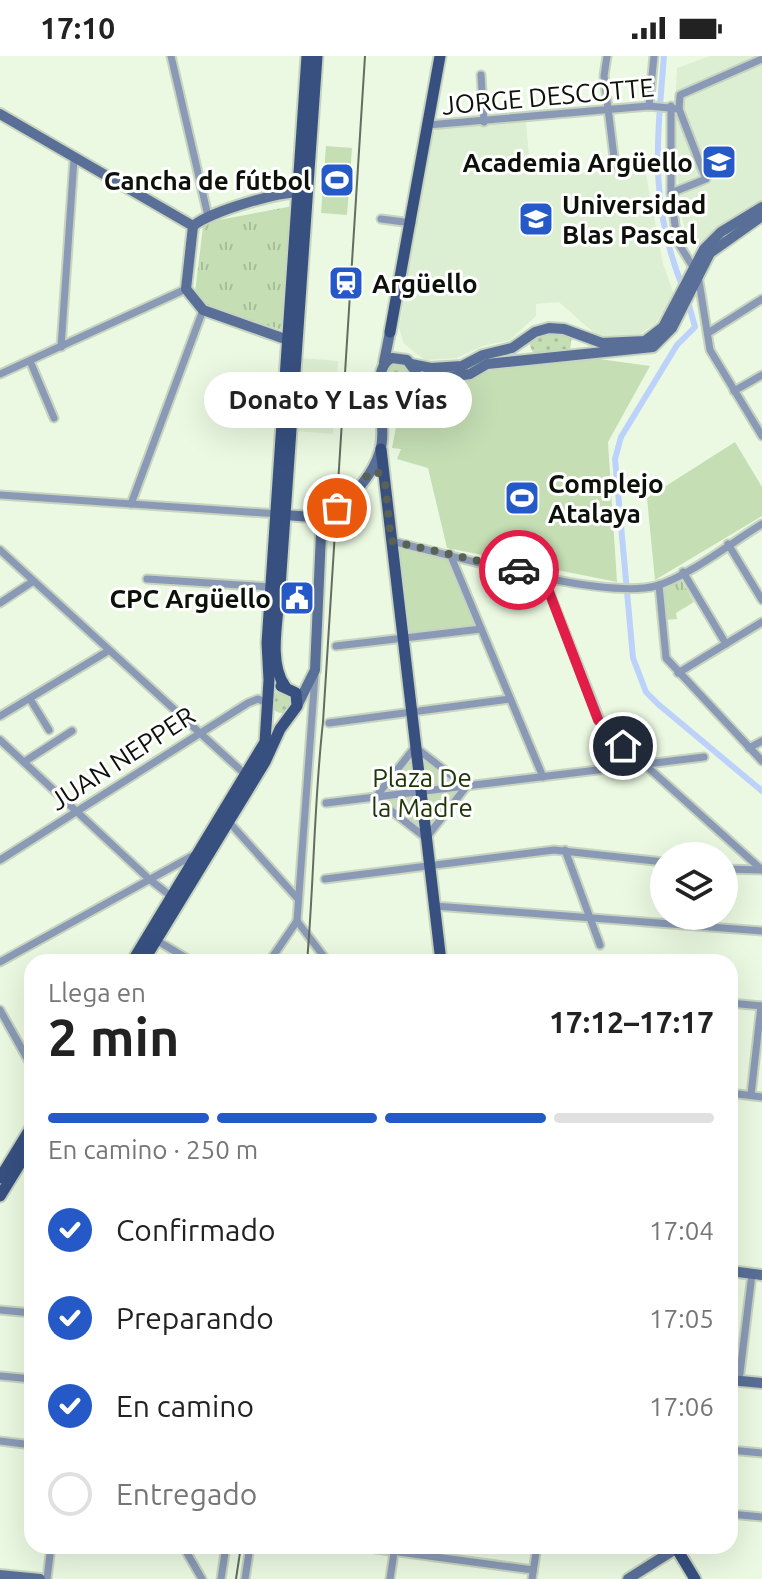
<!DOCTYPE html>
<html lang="es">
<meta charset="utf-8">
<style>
body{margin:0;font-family:Ubuntu,sans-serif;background:#f6f6f6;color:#222;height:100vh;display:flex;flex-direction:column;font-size:30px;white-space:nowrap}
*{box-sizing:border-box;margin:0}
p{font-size:26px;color:#767676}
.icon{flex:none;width:44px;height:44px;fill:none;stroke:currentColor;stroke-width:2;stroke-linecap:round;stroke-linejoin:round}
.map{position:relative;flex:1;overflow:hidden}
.sheet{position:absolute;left:24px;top:898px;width:714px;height:600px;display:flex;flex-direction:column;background:#fff;border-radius:24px;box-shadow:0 8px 32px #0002}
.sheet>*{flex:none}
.tools{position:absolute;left:650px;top:786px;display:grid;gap:16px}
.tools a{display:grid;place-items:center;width:88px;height:88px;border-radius:50%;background:#fff;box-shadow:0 8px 32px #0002;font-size:40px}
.pin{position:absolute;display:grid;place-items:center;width:68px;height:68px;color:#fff;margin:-34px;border:4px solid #fff;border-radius:50%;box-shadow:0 2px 8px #0007}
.courier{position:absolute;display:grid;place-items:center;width:80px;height:80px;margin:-40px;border:6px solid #e11d48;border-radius:50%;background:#fff;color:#222;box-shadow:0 2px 10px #0007}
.bubble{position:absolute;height:56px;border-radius:28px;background:#fff;box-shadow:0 8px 32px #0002;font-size:26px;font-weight:700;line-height:56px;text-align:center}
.summary em{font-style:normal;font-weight:700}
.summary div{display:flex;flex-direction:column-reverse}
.summary{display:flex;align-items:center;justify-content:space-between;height:136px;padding:0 24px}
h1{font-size:52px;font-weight:700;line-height:60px}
.bar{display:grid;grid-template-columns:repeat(4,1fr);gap:12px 8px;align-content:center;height:96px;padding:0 24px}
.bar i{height:10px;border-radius:6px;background:#e0e0e0}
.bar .current{background:#2459c7}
.bar p{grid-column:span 4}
ol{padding:0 24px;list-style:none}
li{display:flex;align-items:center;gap:24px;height:88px}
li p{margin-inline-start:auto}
li .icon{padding:8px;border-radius:50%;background:#2459c7;color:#fff;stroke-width:4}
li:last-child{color:#767676}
li i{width:44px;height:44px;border:4px solid #e0e0e0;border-radius:50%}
.status{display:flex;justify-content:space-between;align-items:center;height:56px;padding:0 40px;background:#fff;direction:ltr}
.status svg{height:22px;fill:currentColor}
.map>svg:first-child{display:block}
.built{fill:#ddefd2}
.grass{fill:url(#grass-dots)}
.park{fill:url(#park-tufts)}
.garden{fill:#c5deb4}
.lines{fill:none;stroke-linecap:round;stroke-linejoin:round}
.canal{stroke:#bcd2fa;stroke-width:6}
.street-casing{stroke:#c7d4bf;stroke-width:11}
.secondary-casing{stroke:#c7d4bf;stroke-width:14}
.primary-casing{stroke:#c7d4bf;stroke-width:15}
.street{stroke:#8a9ab6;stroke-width:7}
.secondary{stroke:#596f97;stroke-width:10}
.primary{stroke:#375080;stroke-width:11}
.rail{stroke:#646d5f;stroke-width:2}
.done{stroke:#5a6255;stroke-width:8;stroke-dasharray:0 14.4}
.route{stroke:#e11d48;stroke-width:10}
.labels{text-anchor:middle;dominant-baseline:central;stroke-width:6;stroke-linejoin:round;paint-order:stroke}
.street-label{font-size:26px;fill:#0c1109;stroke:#fff}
.poi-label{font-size:26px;font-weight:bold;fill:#0c1109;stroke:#fff;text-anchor:end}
.park-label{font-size:26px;fill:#1e3605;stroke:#fff}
</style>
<div class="status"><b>17:10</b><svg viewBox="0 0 49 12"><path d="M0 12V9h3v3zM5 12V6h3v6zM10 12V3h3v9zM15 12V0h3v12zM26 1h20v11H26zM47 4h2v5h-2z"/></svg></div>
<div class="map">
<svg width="762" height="1523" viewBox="0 0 762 1523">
<defs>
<pattern id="grass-dots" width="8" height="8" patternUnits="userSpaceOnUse" patternTransform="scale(2)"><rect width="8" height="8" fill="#c5deb4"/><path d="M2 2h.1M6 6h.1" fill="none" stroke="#a8bd99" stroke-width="1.8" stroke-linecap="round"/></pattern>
<pattern id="park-tufts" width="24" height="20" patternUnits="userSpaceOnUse" patternTransform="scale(2)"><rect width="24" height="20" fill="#c5deb4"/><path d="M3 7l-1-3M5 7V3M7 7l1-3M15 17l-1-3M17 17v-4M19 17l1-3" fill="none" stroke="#a8bd99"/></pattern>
</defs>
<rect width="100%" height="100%" fill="#ebf9e2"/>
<g class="built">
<path d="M 710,0 L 762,0 L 762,144 L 718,171 L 701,189 L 688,183 L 680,156 L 674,68 L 677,12 Z"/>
<path d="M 526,66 L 530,112 L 566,111 L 568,118 L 645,113 L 663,208 L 674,238 L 656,267 L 640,278 L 603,280 L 595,278 L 559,246 L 536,248 L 536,260 L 510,284 L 483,290 L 457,302 L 425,304 L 404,288 L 399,272 L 431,78 L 437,73 Z"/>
<path d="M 301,302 L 338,305 L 333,378 L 296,375 Z"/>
</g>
<g class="grass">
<path d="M 555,274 L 572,279 L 570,294 L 534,298 L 530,290 L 531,283 Z"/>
<path d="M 389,306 L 405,306 L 411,314 L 412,327 L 396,337 L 382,328 Z"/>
<circle cx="282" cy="646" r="11"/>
</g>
<g class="park">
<path d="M 293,150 L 282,274 L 205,250 L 195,236 L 203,171 L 213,165 Z"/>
<path d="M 680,522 L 694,546 L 676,557 L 677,563 L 665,564 L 662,533 Z"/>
<path d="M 416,695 L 462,731 L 428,776 L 379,743 Z"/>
</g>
<g class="garden">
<path d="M 326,90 L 352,92 L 347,159 L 321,157 Z"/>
<path d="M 599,303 L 650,310 L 608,386 L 617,526 L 447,492 L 428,412 L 397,403 L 401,393 L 392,392 L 400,350 L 418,342 L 426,332 L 473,324 L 496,309 Z"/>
<path d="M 735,386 L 762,431 L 762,460 L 655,524 L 647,442 Z"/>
<path d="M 398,490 L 448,501 L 476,569 L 408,578 Z"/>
</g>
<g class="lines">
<g class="canal">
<path d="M 664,0 C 657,87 649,148 683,232"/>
<path d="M 687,242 L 695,271 L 677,289 L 621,381 L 615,403 L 633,602 L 646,636 L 658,648 L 762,735"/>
</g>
<defs>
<g id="street">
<path d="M 171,0 L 208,160"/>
<path d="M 607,0 L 604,20 L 615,109"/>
<path d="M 481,19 L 484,66"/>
<path d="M 649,50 L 654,0"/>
<path d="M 671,50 L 671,137 L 677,185 L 698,219 L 710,294 L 762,380"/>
<path d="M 428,69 L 649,50 L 679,53"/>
<path d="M 671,137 L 706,123 L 679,53 L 680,39 L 762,3"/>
<path d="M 381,163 L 412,167"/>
<path d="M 708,277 L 762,243"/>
<path d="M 61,291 L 74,103"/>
<path d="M 30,305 L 54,362"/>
<path d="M 0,318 L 186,233"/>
<path d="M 734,335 L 762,319"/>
<path d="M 0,439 L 279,458"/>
<path d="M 131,448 L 203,254"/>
<path d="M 391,485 C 451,499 603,544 656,530 C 686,522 734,485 762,468"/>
<path d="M 728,488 L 762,544"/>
<path d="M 0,494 L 247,720"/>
<path d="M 450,498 L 543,721"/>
<path d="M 683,516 L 726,588"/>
<path d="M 543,520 L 603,671 L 762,814"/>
<path d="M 147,523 L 271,531"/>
<path d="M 659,529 L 666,602 L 762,705"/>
<path d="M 0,547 L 32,526"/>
<path d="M 336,590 L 481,573"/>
<path d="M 678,617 L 762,566"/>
<path d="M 315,619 L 297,865 L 328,906"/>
<path d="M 30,643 L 49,674"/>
<path d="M 0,660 L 108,595"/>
<path d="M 329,667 L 510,643"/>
<path d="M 0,684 L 149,823 L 172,841"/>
<path d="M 749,692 L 762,685"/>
<path d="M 24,706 L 72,675"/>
<path d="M 375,742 L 415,691 L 466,731"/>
<path d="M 375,742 L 426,782 L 466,731"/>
<path d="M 326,747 L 704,701"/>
<path d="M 229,766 L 298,843"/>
<path d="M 565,794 L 600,889"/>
<path d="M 0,804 L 248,647 L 258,643 L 267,647"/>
<path d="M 724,813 L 762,814"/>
<path d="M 325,823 L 554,794 L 664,806"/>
<path d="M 435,850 L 762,875"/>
<path d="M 156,884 L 193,906"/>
<path d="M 0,906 L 194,799"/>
<path d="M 269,906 L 297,865"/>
<path d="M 730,947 L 762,950"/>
<path d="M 0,954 L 32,1011"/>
<path d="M 730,1037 L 762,1041"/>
<path d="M 751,1039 L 761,950"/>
<path d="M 0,1254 L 32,1257"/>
<path d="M 0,1320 L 32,1323"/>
<path d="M 739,1325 L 752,1218"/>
<path d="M 0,1385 L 32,1389"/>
<path d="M 730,1394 L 762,1397"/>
<path d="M 730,1458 L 762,1461"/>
<path d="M 183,1490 L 202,1523"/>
<path d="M 354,1490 L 533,1514"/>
<path d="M 47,1523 L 51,1490"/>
<path d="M 221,1523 L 226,1490"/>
<path d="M 245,1523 L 250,1490"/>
<path d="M 390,1523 L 395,1490"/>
<path d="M 532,1523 L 537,1490"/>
</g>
<g id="secondary">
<path d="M 0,58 L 193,170"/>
<path d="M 193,170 L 186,233 L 203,254 L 288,284"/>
<path d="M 193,170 C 209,156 284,133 304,137"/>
<path d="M 384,306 L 390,276"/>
<path d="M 411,308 L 431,312 L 462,310 L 483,299 L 512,292 L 535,276 L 549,272 L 564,273 L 602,287 L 645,285 L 663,271 L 704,193 L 721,176 L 762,151"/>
<path d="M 380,329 L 387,337 L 400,340 L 423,325 L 470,318 L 487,308 L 653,291 L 672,272 L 710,197 L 762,160"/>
<path d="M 285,459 L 325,462"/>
<path d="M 325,462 C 348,445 372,423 380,395 C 389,368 367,313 392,302 L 407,304 L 416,316 L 413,331"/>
<path d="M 297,650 L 315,614 L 321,478 L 325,462"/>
<path d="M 730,1215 L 762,1219"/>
<path d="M 730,1324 L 762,1327"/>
<path d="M 0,1519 L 40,1523"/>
<path d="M 628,1523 L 677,1492"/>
</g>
<g id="primary">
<path d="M 390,276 L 440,0"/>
<path d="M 381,393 L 441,906"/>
<path d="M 285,630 C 267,606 279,559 280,531 L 317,0"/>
<path d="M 132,906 L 265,686 L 269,624 L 267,587 L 307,0"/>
<path d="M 143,906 L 265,706 L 280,673 L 297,650 L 296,637 L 281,630"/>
<path d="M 0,1122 L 32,1070"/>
<path d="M 0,1140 L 32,1088"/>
<path d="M 675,1490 L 695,1523"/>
</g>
</defs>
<use href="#street" class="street-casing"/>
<use href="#secondary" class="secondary-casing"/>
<use href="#primary" class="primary-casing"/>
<use href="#street" class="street"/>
<use href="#secondary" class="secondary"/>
<use href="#primary" class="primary"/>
<g class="rail">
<path d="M 307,906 C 314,826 314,746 323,666 L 365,0"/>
<path d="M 236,1523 L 241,1490"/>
</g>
</g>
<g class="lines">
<path class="done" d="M 337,452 L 369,418 L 377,415 L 385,426 L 391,485 L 519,514"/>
<path class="route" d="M 519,514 L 543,520 L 598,664 L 623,690"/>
</g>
<defs>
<symbol id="school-square" viewBox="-11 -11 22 22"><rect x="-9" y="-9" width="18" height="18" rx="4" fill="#2459c7" stroke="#fff"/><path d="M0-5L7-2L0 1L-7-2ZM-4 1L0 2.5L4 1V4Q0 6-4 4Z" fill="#fff"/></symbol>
<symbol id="stadium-square" viewBox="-11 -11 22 22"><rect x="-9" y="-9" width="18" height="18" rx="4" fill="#2459c7" stroke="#fff"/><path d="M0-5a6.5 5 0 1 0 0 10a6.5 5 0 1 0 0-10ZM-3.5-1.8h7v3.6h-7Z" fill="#fff"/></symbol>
<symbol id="university-square" viewBox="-11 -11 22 22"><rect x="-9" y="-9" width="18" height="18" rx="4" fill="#2459c7" stroke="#fff"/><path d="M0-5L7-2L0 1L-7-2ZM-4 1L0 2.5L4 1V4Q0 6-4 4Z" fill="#fff"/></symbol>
<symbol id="station-square" viewBox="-11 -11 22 22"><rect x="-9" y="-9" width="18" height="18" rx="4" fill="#2459c7" stroke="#fff"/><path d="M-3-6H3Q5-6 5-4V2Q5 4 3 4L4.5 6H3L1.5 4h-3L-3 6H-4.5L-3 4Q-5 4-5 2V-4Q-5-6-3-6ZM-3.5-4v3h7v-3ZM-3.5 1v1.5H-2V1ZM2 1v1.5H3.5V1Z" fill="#fff"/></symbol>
<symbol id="civic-square" viewBox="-11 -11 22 22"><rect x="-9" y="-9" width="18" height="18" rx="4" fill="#2459c7" stroke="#fff"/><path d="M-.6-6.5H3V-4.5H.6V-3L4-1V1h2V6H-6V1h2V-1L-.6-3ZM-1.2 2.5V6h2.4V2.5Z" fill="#fff"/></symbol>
</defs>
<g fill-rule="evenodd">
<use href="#school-square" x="699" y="86" width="40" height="40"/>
<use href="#stadium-square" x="317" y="104" width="40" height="40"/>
<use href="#university-square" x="516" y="143" width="40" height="40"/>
<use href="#station-square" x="326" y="207" width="40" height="40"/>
<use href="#stadium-square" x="502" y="422" width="40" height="40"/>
<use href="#civic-square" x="277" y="522" width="40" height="40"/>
</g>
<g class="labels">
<g class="street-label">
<text transform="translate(548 40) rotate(-5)">JORGE DESCOTTE</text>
<text transform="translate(122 702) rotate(-33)">JUAN NEPPER</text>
</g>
<g class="poi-label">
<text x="693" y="106">Academia Argüello</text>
<text x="311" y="124">Cancha de fútbol</text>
<text x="562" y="148" text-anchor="start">Universidad<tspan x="562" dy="30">Blas Pascal</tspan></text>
<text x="372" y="227" text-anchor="start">Argüello</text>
<text x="548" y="427" text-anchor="start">Complejo<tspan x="548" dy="30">Atalaya</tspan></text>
<text x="271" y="542">CPC Argüello</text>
</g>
<g class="park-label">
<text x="422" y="721">Plaza De<tspan x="422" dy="30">la Madre</tspan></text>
</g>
</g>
</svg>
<div class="tools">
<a><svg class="icon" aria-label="layers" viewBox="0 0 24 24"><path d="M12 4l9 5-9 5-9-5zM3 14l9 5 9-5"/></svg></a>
</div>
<div class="pin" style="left:337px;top:452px;background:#ea580c"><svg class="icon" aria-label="bag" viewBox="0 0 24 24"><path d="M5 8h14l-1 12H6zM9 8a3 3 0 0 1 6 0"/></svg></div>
<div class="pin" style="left:623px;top:690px;background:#1f2937"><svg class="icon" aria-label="home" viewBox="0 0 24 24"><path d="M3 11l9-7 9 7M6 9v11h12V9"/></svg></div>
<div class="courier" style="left:519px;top:514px"><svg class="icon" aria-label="car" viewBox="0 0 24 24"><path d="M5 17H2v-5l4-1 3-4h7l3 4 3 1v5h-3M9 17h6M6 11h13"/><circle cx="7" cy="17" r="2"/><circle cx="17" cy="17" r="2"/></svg></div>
<div class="bubble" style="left:204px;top:316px;width:268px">Donato Y Las Vías</div>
<section class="sheet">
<div class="summary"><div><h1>2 min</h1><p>Llega en</p></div><em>17:12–17:17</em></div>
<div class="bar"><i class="current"></i><i class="current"></i><i class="current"></i><i></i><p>En camino · 250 m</p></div>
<ol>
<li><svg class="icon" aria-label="check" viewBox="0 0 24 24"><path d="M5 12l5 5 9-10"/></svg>Confirmado<p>17:04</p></li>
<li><svg class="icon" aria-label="check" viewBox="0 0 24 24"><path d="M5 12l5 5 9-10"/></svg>Preparando<p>17:05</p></li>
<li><svg class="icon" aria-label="check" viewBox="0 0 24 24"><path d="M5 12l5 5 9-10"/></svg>En camino<p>17:06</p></li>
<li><i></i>Entregado</li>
</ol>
</section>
</div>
